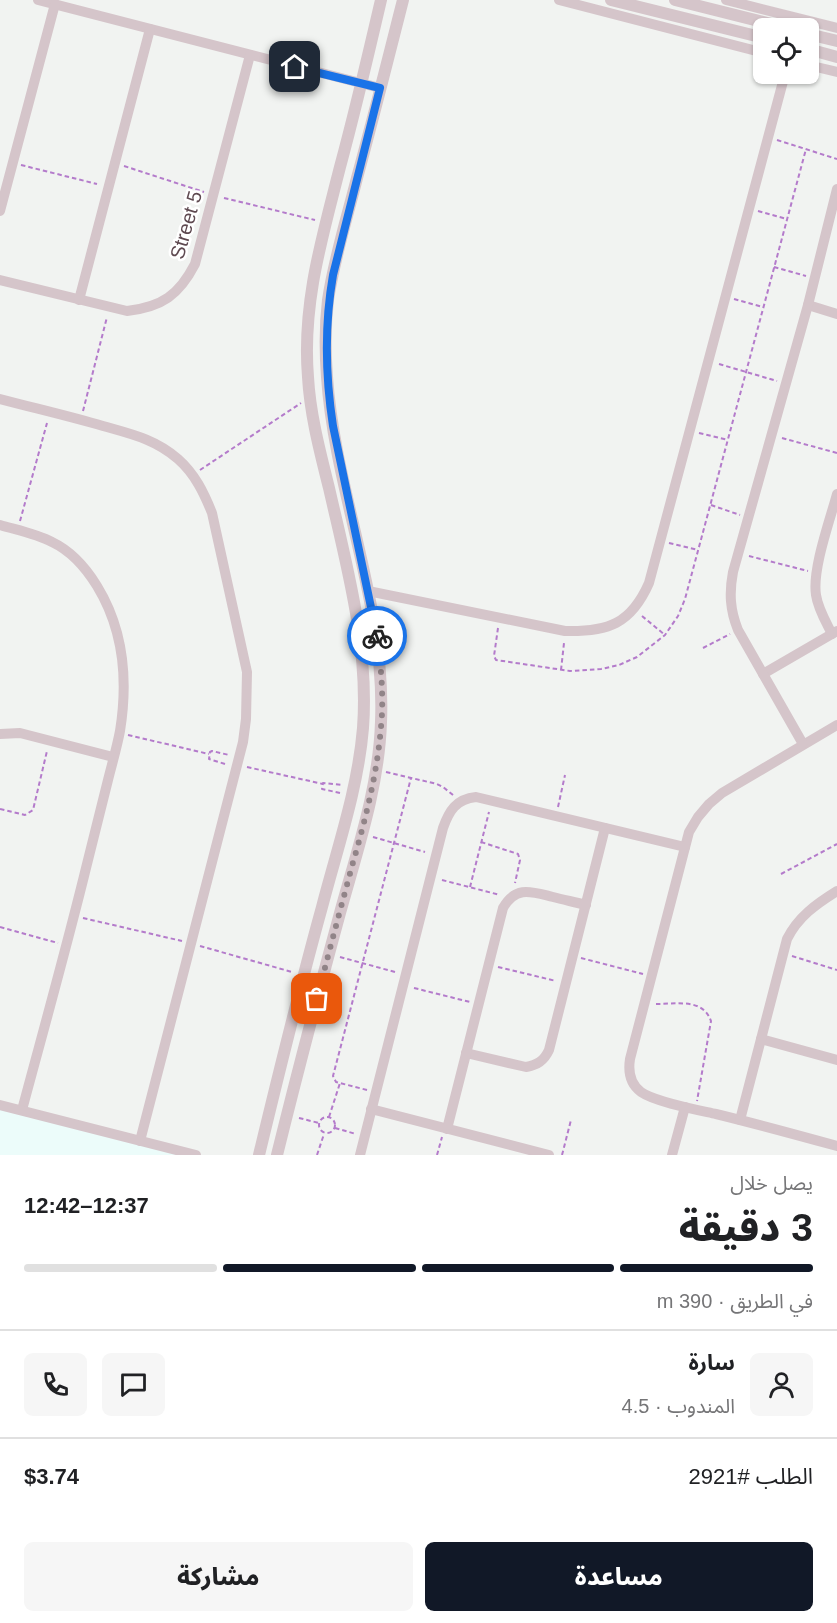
<!DOCTYPE html>
<html lang="ar">
<meta charset="utf-8">
<style>
body{margin:0;font-family:Arial,"Noto Sans Arabic",sans-serif;background:#f6f6f6;color:#202124;direction:rtl;height:100vh;display:flex;flex-direction:column;font-size:22px;white-space:nowrap}
*{box-sizing:border-box;margin:0}
p{font-size:20px;color:#757577}
.icon{flex:none;width:33px;height:33px;fill:none;stroke:currentColor;stroke-width:2;stroke-linecap:round;stroke-linejoin:round}
.map{position:relative;height:1155px;overflow:hidden;direction:ltr}
.sheet{display:flex;flex-direction:column;background:#fff;flex:1}
.sheet>*{flex:none}
.buttons{position:absolute;left:753px;top:18px;display:grid;gap:12px}
.buttons a{display:grid;place-items:center;width:66px;height:66px;border-radius:9px;background:#fff;box-shadow:0 2px 4px #0004;font-size:30px}
.pin{position:absolute;display:grid;place-items:center;width:51px;height:51px;color:#fff;margin:-26px;border-radius:12px;box-shadow:0 3px 9px #0006}
.courier{position:absolute;display:grid;place-items:center;width:60px;height:60px;margin:-30px;border:4px solid #1a73e8;border-radius:50%;background:#fff;color:#222;box-shadow:0 2px 8px #0007}
.overview em{font-style:normal;font-weight:800}
.overview div{display:flex;flex-direction:column-reverse}
.overview{display:flex;align-items:center;justify-content:space-between;height:102px;padding:0 24px}
h1{font-size:39px;font-weight:800;line-height:45px}
.bar{display:grid;grid-template-columns:repeat(4,1fr);gap:9px 6px;align-content:center;height:72px;padding:0 24px}
.bar i{height:8px;border-radius:4px;background:#e0e0e0}
.bar .current{background:#111827}
.bar p{grid-column:span 4}
.line{display:flex;align-items:center;gap:15px;padding:0 24px;border-top:2px solid #e0e0e0}
.line div{flex:1}
.round{display:grid;place-items:center;flex:none;width:63px;height:63px;border-radius:9px;background:#f6f6f6}
.button{display:flex;gap:12px;margin-top:auto;padding:12px 24px}
.button a{flex:1;height:69px;border-radius:9px;background:#111827;color:#fff;font-size:24px;font-weight:800;line-height:69px;text-align:center}
.button a+a{background:#f6f6f6;color:#202124}
.map>svg:first-child{display:block}
.commercial{fill:#ecfcfa}
.lines{fill:none;stroke-linecap:round;stroke-linejoin:round}
.path{stroke:#b47bcb;stroke-width:2;stroke-dasharray:4.5 3;stroke-linecap:butt}
.minor{stroke:#d5c5ca;stroke-width:10}
.tertiary{stroke:#d5c5ca;stroke-width:12}
.done{stroke:#918488;stroke-width:6;stroke-dasharray:0 10.8}
.route{stroke:#1a73e8;stroke-width:8}
.labels{text-anchor:middle;dominant-baseline:central;stroke-width:5;stroke-linejoin:round;paint-order:stroke}
.street-label{font-size:20px;fill:#5e4950;stroke:#fff}
</style>
<div class="map">
<svg width="837" height="1155" viewBox="0 0 837 1155">
<rect width="100%" height="100%" fill="#f1f3f1"/>
<path class="commercial" d="M 0,1109 L 187,1155 L 0,1155 Z"/>
<g class="lines">
<g class="path">
<path d="M 777,140 L 837,159"/>
<path d="M 21,165 L 97,184"/>
<path d="M 124,166 L 204,192"/>
<path d="M 224,198 L 315,220"/>
<path d="M 758,211 L 787,219"/>
<path d="M 774,267 L 806,276"/>
<path d="M 734,299 L 763,307"/>
<path d="M 719,364 L 777,381"/>
<path d="M 83,411 L 107,317"/>
<path d="M 699,433 L 728,440"/>
<path d="M 782,438 L 837,453"/>
<path d="M 200,470 L 301,403"/>
<path d="M 711,505 L 740,515"/>
<path d="M 20,521 L 47,423"/>
<path d="M 669,543 L 698,550"/>
<path d="M 749,556 L 808,571"/>
<path d="M 642,616 L 665,635"/>
<path d="M 498,628 L 494,656 L 496,660 L 570,671 L 601,669 L 619,665 L 637,657 L 665,635 L 678,616 L 685,599 L 806,149"/>
<path d="M 703,648 L 730,634"/>
<path d="M 561,670 L 564,643"/>
<path d="M 128,735 L 209,754"/>
<path d="M 225,764 L 209,759 L 210,752 L 212,751 L 229,755"/>
<path d="M 247,767 L 323,784"/>
<path d="M 386,772 L 437,784 L 443,787 L 453,795"/>
<path d="M 340,793 L 322,789 L 323,783 L 343,785"/>
<path d="M 558,807 L 565,775"/>
<path d="M 0,809 L 25,815 L 33,810 L 47,751"/>
<path d="M 373,837 L 425,852"/>
<path d="M 481,842 L 518,854 L 520,860 L 515,883"/>
<path d="M 781,874 L 837,844"/>
<path d="M 442,880 L 500,895"/>
<path d="M 470,887 L 489,812"/>
<path d="M 83,918 L 182,941"/>
<path d="M 0,927 L 58,943"/>
<path d="M 200,946 L 292,972"/>
<path d="M 792,956 L 837,970"/>
<path d="M 340,957 L 395,972"/>
<path d="M 581,958 L 643,974"/>
<path d="M 498,967 L 556,981"/>
<path d="M 414,988 L 470,1002"/>
<path d="M 656,1004 C 677,1004 703,998 711,1021 L 697,1101"/>
<path d="M 367,1090 L 336,1082 L 333,1076 L 411,778"/>
<circle cx="327" cy="1125" r="8"/>
<path d="M 329,1117 L 340,1083"/>
<path d="M 299,1118 L 319,1123"/>
<path d="M 335,1128 L 356,1134"/>
<path d="M 317,1155 L 324,1134"/>
<path d="M 437,1155 L 442,1137"/>
<path d="M 562,1155 L 571,1120"/>
</g>
<g class="minor">
<path d="M 38,0 L 380,88"/>
<path d="M 559,0 L 764,53"/>
<path d="M 726,0 L 837,28"/>
<path d="M 808,65 L 837,72"/>
<path d="M 0,211 L 55,4"/>
<path d="M 0,280 L 127,311 C 162,307 179,295 195,264 L 250,55"/>
<path d="M 79,300 L 150,29"/>
<path d="M 808,305 L 837,314"/>
<path d="M 0,399 C 34,408 69,416 103,426 C 131,434 155,439 178,459 C 195,474 204,493 212,513 L 247,672 L 246,719 L 243,742 L 140,1141"/>
<path d="M 0,525 C 17,530 37,534 52,542 C 71,551 86,568 97,586 C 124,630 128,681 120,731 C 117,747 112,764 108,780 C 101,808 94,836 87,864 C 67,946 44,1028 22,1110"/>
<path d="M 368,591 L 565,631 C 608,632 631,624 649,583 L 785,74"/>
<path d="M 832,634 C 826,622 818,609 816,595 C 812,569 830,520 837,494"/>
<path d="M 763,674 L 837,631"/>
<path d="M 837,725 L 722,793 L 709,804 L 698,817 L 689,832 L 630,1059 C 628,1072 630,1084 641,1092 C 655,1102 698,1110 716,1114 C 757,1124 797,1135 837,1146"/>
<path d="M 0,734 L 20,733 L 113,757"/>
<path d="M 803,744 L 738,630 C 730,610 729,593 733,572 L 808,305 L 837,189"/>
<path d="M 761,1039 L 837,1060"/>
<path d="M 466,1053 L 526,1067 C 537,1065 544,1061 549,1050 L 605,828"/>
<path d="M 0,1105 L 196,1155"/>
<path d="M 371,1109 L 549,1155"/>
<path d="M 740,1120 L 787,939 C 798,917 816,904 837,891"/>
<path d="M 447,1129 L 503,908 C 516,885 532,892 553,897 C 564,900 575,902 586,905"/>
<path d="M 360,1155 L 443,828 C 449,811 456,799 476,797 L 685,847"/>
<path d="M 672,1155 L 685,1107"/>
</g>
<g class="tertiary">
<path d="M 611,0 L 764,38"/>
<path d="M 675,0 L 787,28"/>
<path d="M 808,34 L 837,41"/>
<path d="M 808,49 L 837,57"/>
<path d="M 259,1155 C 279,1072 299,990 322,907 C 337,849 358,789 363,728 C 369,647 347,567 329,488 C 320,452 310,414 308,377 C 302,304 322,238 340,167 C 355,112 368,56 381,0"/>
<path d="M 277,1155 C 297,1074 318,994 340,913 C 357,851 379,787 381,722 C 386,604 335,493 327,377 C 325,351 325,325 328,300 C 334,259 347,218 357,178 C 373,119 388,59 403,0"/>
</g>
</g>
<g class="lines">
<path class="done" d="M 317,999 C 328,955 340,911 352,866 C 365,821 377,775 381,727 C 384,697 381,666 377,636"/>
<path class="route" d="M 295,67 L 380,88 L 333,275 C 324,327 325,374 333,426 L 377,636"/>
</g>
<g class="labels">
<g class="street-label">
<text transform="translate(186 225) rotate(-74)">Street 5</text>
</g>
</g>
</svg>
<div class="buttons">
<a><svg class="icon" aria-label="locate" viewBox="0 0 24 24"><circle cx="12" cy="12" r="6"/><path d="M12 2v4M12 18v4M2 12h4M18 12h4"/></svg></a>
</div>
<div class="pin" style="left:317px;top:999px;background:#ea580c"><svg class="icon" aria-label="bag" viewBox="0 0 24 24"><path d="M5 8h14l-1 12H6zM9 8a3 3 0 0 1 6 0"/></svg></div>
<div class="pin" style="left:295px;top:67px;background:#1f2937"><svg class="icon" aria-label="home" viewBox="0 0 24 24"><path d="M3 11l9-7 9 7M6 9v11h12V9"/></svg></div>
<div class="courier" style="left:377px;top:636px"><svg class="icon" aria-label="bike" viewBox="0 0 24 24"><circle cx="6" cy="16" r="4"/><circle cx="18" cy="16" r="4"/><path d="M6 16l4-8h5l3 8M10 8l3 8H6M13 5h3"/></svg></div>
</div>
<section class="sheet">
<div class="overview"><div><h1>3 دقيقة</h1><p>يصل خلال</p></div><em>12:37–12:42</em></div>
<div class="bar"><i class="current"></i><i class="current"></i><i class="current"></i><i></i><p>في الطريق · 390 m</p></div>
<div class="line" style="height:108px"><a class="round"><svg class="icon" aria-label="person" viewBox="0 0 24 24"><circle cx="12" cy="8" r="4"/><path d="M4 21q1-7 8-7t8 7"/></svg></a><div><b>سارة</b><p>المندوب · 4.5</p></div><a class="round"><svg class="icon" aria-label="chat" viewBox="0 0 24 24"><path d="M4 5h16v11H9l-5 4z"/></svg></a><a class="round"><svg class="icon" aria-label="phone" viewBox="0 0 24 24"><path d="M5 4h4l2 5-3 2q2 4 5 5l2-3 5 2v4C11 20 4 13 5 4z"/></svg></a></div>
<div class="line" style="height:78px"><div>الطلب #2921</div><b>$3.74</b></div>
<div class="button"><a>مساعدة</a><a>مشاركة</a></div>
</section>
